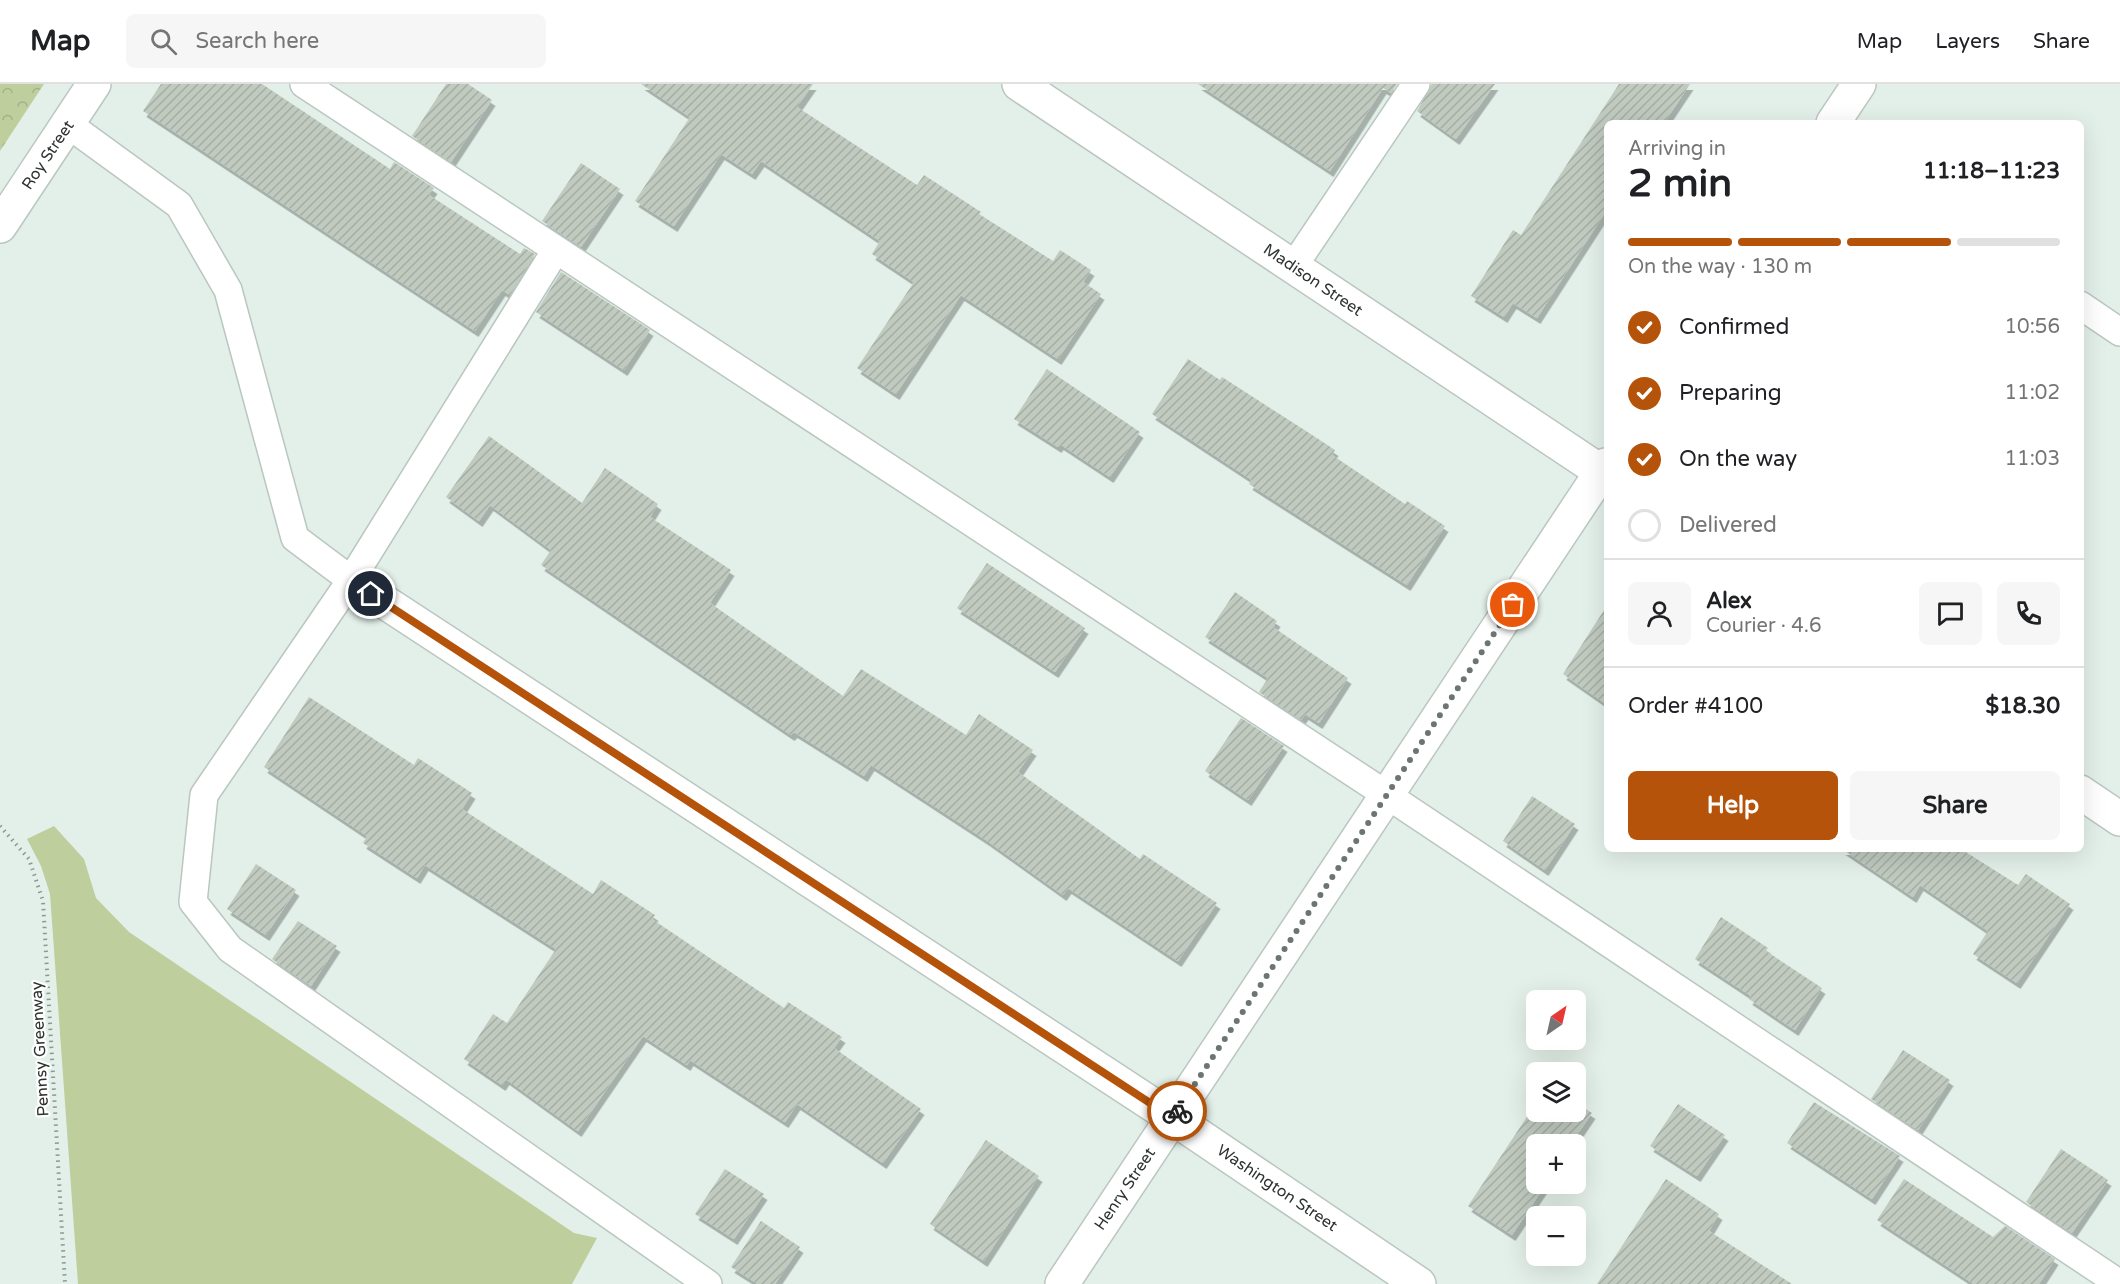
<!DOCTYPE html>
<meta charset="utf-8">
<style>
body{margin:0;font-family:"Varela Round",sans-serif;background:#f6f6f6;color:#202124;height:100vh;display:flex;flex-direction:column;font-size:22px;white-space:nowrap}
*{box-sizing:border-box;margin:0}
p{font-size:20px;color:#757577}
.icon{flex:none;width:33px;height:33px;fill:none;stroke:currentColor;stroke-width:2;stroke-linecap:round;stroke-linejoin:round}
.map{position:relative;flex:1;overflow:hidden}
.side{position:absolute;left:1604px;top:36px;width:480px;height:732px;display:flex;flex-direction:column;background:#fff;border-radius:9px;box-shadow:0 6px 24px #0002}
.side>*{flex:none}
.needle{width:39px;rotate:34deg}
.fabs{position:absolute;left:1526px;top:906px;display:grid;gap:12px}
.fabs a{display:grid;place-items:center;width:60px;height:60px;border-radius:9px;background:#fff;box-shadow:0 6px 24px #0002;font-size:30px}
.pin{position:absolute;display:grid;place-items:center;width:51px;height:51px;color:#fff;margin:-26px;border:3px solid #fff;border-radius:50%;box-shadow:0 2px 6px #0007}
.courier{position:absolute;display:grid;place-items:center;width:60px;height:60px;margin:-30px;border:4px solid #b45309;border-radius:50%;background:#fff;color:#222;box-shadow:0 2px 8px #0007}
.head em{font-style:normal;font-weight:700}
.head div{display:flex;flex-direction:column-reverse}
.head{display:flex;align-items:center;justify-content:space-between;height:102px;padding:0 24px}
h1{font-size:39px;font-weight:700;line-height:45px}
.bar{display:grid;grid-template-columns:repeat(4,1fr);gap:9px 6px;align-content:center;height:72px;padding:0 24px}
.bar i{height:8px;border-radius:4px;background:#e0e0e0}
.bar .current{background:#b45309}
.bar p{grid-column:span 4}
.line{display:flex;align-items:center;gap:15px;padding:0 24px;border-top:2px solid #e0e0e0}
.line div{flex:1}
.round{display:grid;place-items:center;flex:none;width:63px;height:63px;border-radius:9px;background:#f6f6f6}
ol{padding:0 24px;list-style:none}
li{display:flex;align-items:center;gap:18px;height:66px}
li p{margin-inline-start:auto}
li .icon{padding:6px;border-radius:50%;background:#b45309;color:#fff;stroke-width:4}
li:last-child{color:#757577}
li i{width:33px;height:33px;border:3px solid #e0e0e0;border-radius:50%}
.action{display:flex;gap:12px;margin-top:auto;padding:12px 24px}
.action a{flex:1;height:69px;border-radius:9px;background:#b45309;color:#fff;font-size:24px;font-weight:700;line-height:69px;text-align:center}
.action a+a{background:#f6f6f6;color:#202124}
header{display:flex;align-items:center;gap:36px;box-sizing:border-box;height:84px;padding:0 30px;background:#fff;border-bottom:2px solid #e0e0e0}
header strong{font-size:28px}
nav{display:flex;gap:33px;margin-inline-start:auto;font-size:21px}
.search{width:420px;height:54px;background:#f6f6f6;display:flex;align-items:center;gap:15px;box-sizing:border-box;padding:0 21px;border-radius:9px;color:#757577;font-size:22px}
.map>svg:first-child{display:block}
.grass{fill:#bfce9d}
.park{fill:url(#park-crowns)}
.building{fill:url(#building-hatch);filter:url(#shadow)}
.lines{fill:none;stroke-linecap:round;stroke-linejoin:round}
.service-casing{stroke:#bac7c0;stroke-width:30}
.minor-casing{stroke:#bac7c0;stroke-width:36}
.path{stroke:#8e9893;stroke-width:4;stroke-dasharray:1.5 4.5;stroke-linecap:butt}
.service{stroke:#fff;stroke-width:27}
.minor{stroke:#fff;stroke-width:33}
.done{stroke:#6d7571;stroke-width:6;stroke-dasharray:0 10.8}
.route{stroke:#b45309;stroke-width:8}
.labels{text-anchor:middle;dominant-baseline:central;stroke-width:4.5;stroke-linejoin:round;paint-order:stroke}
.street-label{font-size:16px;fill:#2e3330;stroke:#fff}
</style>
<header>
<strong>Map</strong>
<div class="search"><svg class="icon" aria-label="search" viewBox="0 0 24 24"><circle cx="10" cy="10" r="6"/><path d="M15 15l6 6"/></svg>Search here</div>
<nav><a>Map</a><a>Layers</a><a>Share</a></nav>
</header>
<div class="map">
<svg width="2120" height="1200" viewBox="0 0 2120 1200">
<defs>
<pattern id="park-crowns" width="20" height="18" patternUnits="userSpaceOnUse" patternTransform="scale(1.5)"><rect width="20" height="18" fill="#bfce9d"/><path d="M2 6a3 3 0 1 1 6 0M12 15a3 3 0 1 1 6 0" fill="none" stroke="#a4b188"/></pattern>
<pattern id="building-hatch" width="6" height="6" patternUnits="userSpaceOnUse" patternTransform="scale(1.5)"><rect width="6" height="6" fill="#c0cabf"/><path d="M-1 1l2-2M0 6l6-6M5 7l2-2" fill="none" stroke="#a5aea4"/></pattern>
<filter id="shadow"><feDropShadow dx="3.5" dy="6" stdDeviation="0" flood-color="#0004"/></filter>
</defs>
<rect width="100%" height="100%" fill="#e3f0e9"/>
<path class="grass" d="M 54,742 L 84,775 L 96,814 L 129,848 L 574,1149 L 597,1154 L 572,1200 L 78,1200 L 50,810 L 41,782 L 27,755 Z"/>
<path class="park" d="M 0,0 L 44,0 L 0,67 Z"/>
<g class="building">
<path d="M 161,0 L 262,0 L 390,85 L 394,78 L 434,104 L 429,111 L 520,170 L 524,164 L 535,170 L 510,211 L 502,206 L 475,247 L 143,27 Z"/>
<path d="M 446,0 L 468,0 L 492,16 L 451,78 L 412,52 Z"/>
<path d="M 641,0 L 813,0 L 797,23 L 917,101 L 924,91 L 981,128 L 979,130 L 1053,177 L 1060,166 L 1091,186 L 1083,198 L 1101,210 L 1058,275 L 961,211 L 896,310 L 857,284 L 914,198 L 872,170 L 880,157 L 761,77 L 752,90 L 721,70 L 674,142 L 635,117 L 690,33 Z"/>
<path d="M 1198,0 L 1397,0 L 1391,9 L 1383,4 L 1330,87 Z"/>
<path d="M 1432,0 L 1495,0 L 1456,55 L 1417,27 Z"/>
<path d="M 1619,0 L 1690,0 L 1664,39 L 1606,39 L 1606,127 L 1537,234 L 1513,219 L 1504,233 L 1471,212 L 1513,146 L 1521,151 Z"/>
<path d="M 581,79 L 620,105 L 581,163 L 542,137 Z"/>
<path d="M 561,188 L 650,246 L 624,286 L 536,228 Z"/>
<path d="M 1188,275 L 1220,296 L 1222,293 L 1306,347 L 1335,366 L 1332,371 L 1405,420 L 1407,417 L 1445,442 L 1407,501 L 1249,400 L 1252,396 L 1152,330 Z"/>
<path d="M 1047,285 L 1140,348 L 1110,393 L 1060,360 L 1058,363 L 1014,335 Z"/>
<path d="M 489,352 L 582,419 L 605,384 L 658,420 L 650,433 L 731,486 L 710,519 L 843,612 L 861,585 L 966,651 L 979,630 L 1033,666 L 1018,688 L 1140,775 L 1143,770 L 1217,819 L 1178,877 L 1068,804 L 1063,811 L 986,756 L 871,681 L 864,692 L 794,648 L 791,651 L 541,481 L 551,466 L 490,421 L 479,437 L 446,413 Z"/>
<path d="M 987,479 L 1085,544 L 1055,588 L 957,524 Z"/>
<path d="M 1235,508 L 1277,537 L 1273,543 L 1348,594 L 1319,639 L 1305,630 L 1301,636 L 1259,608 L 1268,594 L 1205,553 Z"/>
<path d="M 1606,523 L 1606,620 L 1563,590 Z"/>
<path d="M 309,613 L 414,681 L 418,674 L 472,709 L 462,725 L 593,810 L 601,796 L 655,831 L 652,835 L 784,924 L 788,918 L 842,953 L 834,964 L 921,1025 L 883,1079 L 797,1020 L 785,1038 L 690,976 L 687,981 L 643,952 L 578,1047 L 506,995 L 502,1001 L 464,975 L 493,930 L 507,939 L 556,865 L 425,781 L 417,794 L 363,759 L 367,752 L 264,683 Z"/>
<path d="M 1241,634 L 1284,662 L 1248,716 L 1205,687 Z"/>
<path d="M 1532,712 L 1575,740 L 1545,786 L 1503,757 Z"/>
<path d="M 1842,765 L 1961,765 L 2018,801 L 2026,790 L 2070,820 L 2017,899 L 1973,870 L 1988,847 L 1920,801 L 1913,813 Z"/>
<path d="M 256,780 L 296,806 L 266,851 L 227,825 Z"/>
<path d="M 1721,833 L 1768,864 L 1766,867 L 1822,904 L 1795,946 L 1749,915 L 1751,912 L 1695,875 Z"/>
<path d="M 298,837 L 337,862 L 311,902 L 272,875 Z"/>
<path d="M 1903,966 L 1950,996 L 1918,1046 L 1871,1015 Z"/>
<path d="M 1575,1018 L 1592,1029 L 1571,1060 L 1536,1060 L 1536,1100 L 1546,1100 L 1512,1151 L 1468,1122 L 1536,1019 L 1536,1028 L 1575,1028 Z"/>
<path d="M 1814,1018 L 1900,1072 L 1872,1115 L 1787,1059 Z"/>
<path d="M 1678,1020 L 1725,1051 L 1697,1092 L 1650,1062 Z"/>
<path d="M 986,1056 L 1039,1092 L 984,1177 L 930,1140 Z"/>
<path d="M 2061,1065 L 2108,1096 L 2072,1149 L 2026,1118 Z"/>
<path d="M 725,1085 L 764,1110 L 734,1155 L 695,1130 Z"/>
<path d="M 1666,1095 L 1719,1130 L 1709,1147 L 1792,1200 L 1597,1200 Z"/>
<path d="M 1904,1095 L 1993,1153 L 2005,1142 L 2055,1175 L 2039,1200 L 1974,1200 L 1877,1136 Z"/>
<path d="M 761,1137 L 800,1163 L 775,1200 L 758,1200 L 731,1183 Z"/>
</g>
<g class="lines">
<defs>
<g id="service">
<path d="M 304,0 L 1387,711 L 2120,1200"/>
<path d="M 69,41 L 179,121 L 228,206 L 295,454 L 351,496"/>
<path d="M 556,166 L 351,496 L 204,711 L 193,818 L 230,865 L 708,1200"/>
<path d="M 1293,183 L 1416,0"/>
<path d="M 2080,221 L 2120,248"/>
</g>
<g id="minor">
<path d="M 1019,0 L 1606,391"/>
<path d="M 1833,39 L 1859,0"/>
<path d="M 0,142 L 94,0"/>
<path d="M 351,496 L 1173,1034 L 1419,1200"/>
<path d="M 2080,708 L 2120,735"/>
<path d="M 1062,1200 L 1606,381"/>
</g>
</defs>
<use href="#service" class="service-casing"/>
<use href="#minor" class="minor-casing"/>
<path class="path" d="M 0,742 L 29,775 L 43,817 L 65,1200"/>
<use href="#service" class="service"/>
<use href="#minor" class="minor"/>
</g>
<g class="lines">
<path class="done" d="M 1177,1027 L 1513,521"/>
<path class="route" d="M 371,510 L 1173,1034 L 1177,1027"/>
</g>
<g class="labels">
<g class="street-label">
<text transform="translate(48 71) rotate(-56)">Roy Street</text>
<text transform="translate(1313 196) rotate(34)">Madison Street</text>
<text transform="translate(40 965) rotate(-93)">Pennsy Greenway</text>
<text transform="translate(1277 1104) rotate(34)">Washington Street</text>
<text transform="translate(1125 1105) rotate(-56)">Henry Street</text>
</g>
</g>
</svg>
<div class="fabs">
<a><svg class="needle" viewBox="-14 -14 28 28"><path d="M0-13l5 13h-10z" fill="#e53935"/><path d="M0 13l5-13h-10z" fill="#757577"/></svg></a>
<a><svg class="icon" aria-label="layers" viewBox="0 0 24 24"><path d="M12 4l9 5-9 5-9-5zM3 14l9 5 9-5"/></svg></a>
<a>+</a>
<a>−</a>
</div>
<div class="pin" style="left:1513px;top:521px;background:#ea580c"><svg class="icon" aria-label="bag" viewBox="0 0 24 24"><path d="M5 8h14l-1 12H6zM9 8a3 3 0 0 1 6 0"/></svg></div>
<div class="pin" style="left:371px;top:510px;background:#1f2937"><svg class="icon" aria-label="home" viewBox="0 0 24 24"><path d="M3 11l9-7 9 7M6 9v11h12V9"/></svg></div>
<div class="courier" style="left:1177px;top:1027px"><svg class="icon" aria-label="bike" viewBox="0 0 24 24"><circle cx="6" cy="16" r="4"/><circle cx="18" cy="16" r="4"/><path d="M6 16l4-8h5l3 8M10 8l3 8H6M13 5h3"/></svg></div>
<section class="side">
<div class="head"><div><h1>2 min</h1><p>Arriving in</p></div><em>11:18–11:23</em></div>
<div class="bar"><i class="current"></i><i class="current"></i><i class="current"></i><i></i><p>On the way · 130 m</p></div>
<ol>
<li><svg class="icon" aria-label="check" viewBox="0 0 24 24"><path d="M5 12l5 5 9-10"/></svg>Confirmed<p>10:56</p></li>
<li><svg class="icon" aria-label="check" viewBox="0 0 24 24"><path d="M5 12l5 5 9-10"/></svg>Preparing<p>11:02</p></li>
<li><svg class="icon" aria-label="check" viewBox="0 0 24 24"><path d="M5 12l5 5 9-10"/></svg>On the way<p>11:03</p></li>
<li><i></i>Delivered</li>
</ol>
<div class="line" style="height:108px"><a class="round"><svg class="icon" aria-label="person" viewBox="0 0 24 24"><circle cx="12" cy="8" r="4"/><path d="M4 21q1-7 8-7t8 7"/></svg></a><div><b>Alex</b><p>Courier · 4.6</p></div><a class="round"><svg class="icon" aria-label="chat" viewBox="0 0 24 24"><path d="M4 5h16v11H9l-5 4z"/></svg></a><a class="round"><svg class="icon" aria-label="phone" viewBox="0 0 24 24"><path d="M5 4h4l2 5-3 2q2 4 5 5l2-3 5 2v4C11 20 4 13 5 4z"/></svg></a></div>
<div class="line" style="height:78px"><div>Order #4100</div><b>$18.30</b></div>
<div class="action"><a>Help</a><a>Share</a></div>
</section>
</div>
